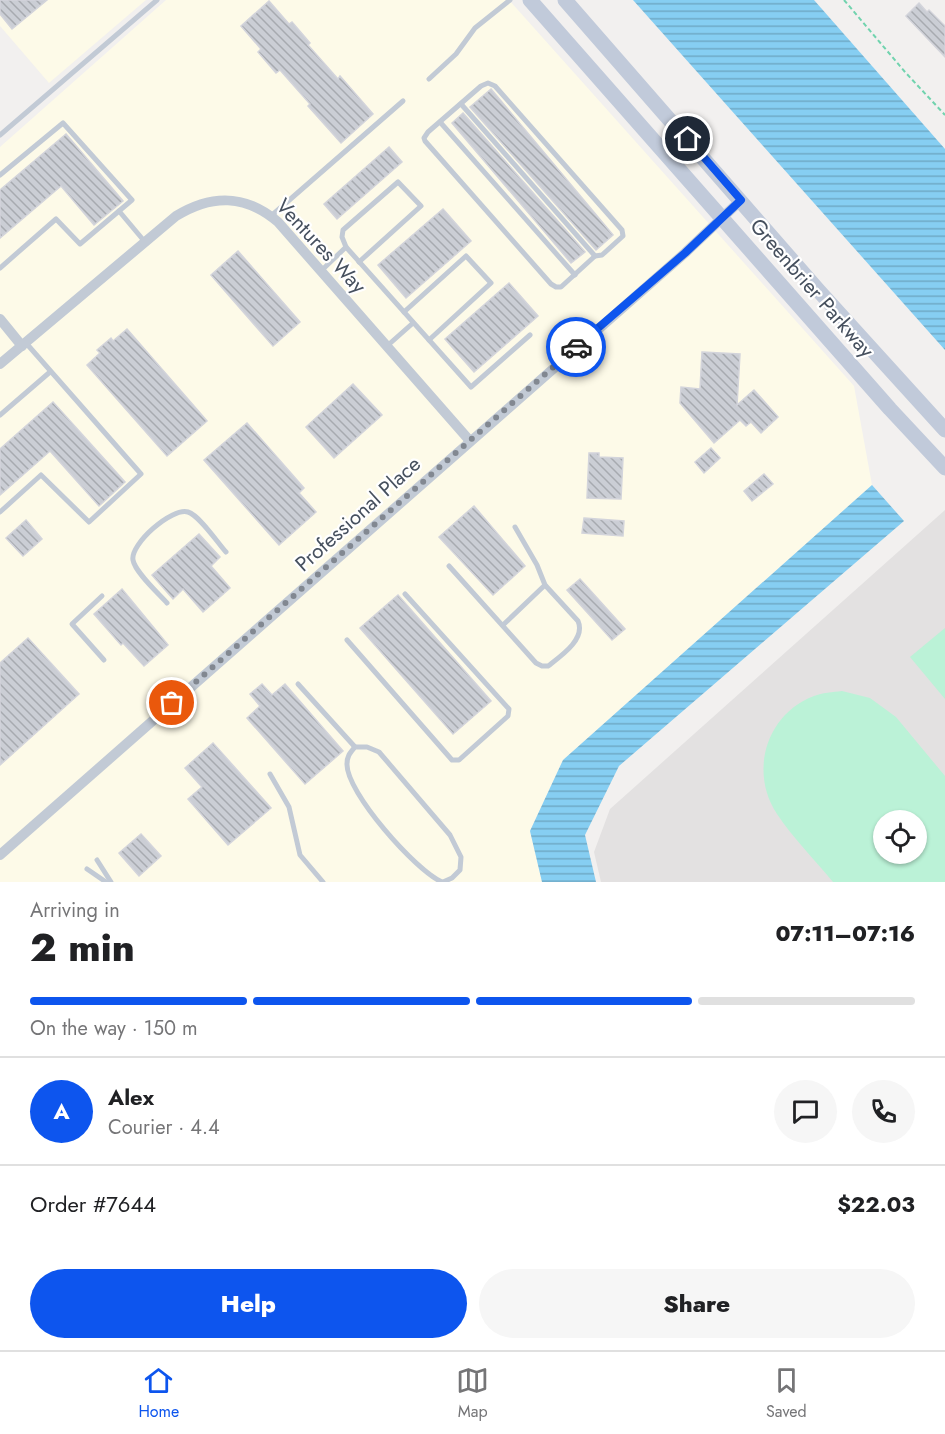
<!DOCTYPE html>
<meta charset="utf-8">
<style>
body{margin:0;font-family:Jost,sans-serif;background:#f6f6f6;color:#202124;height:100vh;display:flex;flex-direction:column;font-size:22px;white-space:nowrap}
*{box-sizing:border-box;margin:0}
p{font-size:20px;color:#757577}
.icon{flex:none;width:33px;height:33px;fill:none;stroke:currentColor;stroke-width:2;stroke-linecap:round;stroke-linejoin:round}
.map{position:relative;height:882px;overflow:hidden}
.drawer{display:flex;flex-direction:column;background:#fff;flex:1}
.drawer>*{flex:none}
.buttons{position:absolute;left:873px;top:810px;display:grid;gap:12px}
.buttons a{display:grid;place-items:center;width:54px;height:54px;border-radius:50%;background:#fff;box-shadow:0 2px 4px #0004;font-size:30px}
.pin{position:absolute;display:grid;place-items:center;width:51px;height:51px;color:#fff;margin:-26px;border:3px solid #fff;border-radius:50%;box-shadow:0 2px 6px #0007}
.courier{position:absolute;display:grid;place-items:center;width:60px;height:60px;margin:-30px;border:4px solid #0d55ee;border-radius:50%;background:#fff;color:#222;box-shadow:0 2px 8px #0007}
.headline em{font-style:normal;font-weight:800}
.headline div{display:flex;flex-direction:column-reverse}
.headline{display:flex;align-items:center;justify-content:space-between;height:102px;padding:0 30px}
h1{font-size:39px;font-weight:800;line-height:45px}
.bar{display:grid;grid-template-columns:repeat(4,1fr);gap:9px 6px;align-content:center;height:72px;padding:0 30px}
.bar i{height:8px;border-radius:4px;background:#e0e0e0}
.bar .active{background:#0d55ee}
.bar p{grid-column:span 4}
.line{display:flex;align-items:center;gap:15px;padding:0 30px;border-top:2px solid #e0e0e0}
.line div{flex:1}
.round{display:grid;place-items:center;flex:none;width:63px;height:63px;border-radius:32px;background:#f6f6f6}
.primary-button{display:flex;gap:12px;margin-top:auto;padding:12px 30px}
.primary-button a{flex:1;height:69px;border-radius:36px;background:#0d55ee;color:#fff;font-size:24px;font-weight:800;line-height:69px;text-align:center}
.primary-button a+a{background:#f6f6f6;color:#202124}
.tabs{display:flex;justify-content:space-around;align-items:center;height:84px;border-top:2px solid #e0e0e0;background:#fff;font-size:16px;color:#757577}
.tabs a{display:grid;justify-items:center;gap:3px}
.tabs .active{color:#0d55ee}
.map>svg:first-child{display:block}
.commercial{fill:#fdfae8}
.education{fill:#e3e1e1;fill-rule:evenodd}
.pitch{fill:#bbf2d7;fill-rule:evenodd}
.water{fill:url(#water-rules)}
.building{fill:url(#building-back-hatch);stroke:#d3d4db;stroke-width:1.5}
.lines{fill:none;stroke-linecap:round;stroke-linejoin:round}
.path{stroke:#71d3ae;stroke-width:2;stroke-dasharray:4.5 3;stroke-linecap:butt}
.lane{stroke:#c2cad5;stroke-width:5}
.street{stroke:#c2cad5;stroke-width:10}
.secondary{stroke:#c1cada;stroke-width:15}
.done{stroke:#828891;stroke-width:6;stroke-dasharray:0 10.8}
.route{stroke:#0d55ee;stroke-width:8}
.labels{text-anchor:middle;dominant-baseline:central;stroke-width:4.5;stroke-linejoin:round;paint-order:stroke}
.street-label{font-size:21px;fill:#46505e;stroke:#fff}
</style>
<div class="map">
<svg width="945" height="882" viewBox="0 0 945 882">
<defs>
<pattern id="water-rules" width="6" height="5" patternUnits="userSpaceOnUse" patternTransform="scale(1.5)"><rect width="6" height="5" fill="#86cef2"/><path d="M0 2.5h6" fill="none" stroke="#6faac7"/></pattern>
<pattern id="building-back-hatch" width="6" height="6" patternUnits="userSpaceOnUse" patternTransform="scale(1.5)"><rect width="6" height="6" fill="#cbced5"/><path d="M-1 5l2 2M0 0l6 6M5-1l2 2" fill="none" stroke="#a7aab0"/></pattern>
</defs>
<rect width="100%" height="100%" fill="#f2f0ef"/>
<g class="commercial">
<path d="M 0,0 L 146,0 L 49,83 L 0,26 Z"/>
<path d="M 166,0 L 509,0 L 854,386 L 872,485 L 563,760 L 530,831 L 542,882 L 0,882 L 0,147 Z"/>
</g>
<path class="education" d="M 945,510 L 945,882 L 601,882 L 594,852 L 610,809 ZM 884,820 L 916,820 L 916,854 L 884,854 Z"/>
<g class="pitch">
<path d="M 945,628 L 945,699 L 910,657 Z"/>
<path d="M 842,691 L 870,698 L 896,717 L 945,776 L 945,882 L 833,882 C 815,860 793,838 777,814 C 749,772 766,714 814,696 C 822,693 833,692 842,691 ZM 884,820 L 916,820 L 916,854 L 884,854 Z"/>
</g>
<g class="water">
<path d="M 633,0 L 814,0 L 945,149 L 945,350 Z"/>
<path d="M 872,485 L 904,521 L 619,766 L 585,835 L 596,882 L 542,882 L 530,831 L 563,760 Z"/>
</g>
<g class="building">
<path d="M 0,0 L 47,0 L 12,29 L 0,14 Z"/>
<path d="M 269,1 L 289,24 L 292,22 L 310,43 L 308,45 L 338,79 L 340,76 L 373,114 L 341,143 L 308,106 L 310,104 L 280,70 L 276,73 L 258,52 L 261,49 L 241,26 Z"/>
<path d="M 919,3 L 927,12 L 929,10 L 945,26 L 945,57 L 906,16 Z"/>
<path d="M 491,89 L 613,235 L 596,250 L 470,107 Z"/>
<path d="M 463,113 L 585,252 L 571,263 L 452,123 Z"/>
<path d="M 66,134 L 123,201 L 94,225 L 61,186 L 0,238 L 0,190 Z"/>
<path d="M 389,147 L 402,162 L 337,219 L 324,204 Z"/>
<path d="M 443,209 L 471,241 L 406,298 L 378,265 Z"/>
<path d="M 238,251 L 300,322 L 273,346 L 211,275 Z"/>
<path d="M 509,283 L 538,316 L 474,372 L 445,339 Z"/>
<path d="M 127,329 L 207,421 L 167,456 L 87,365 L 100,353 L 97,350 L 111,338 L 113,341 Z"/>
<path d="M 702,352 L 740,354 L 737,405 L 754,390 L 778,417 L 761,433 L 751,422 L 746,426 L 740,420 L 714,443 L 680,403 L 681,387 L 700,389 Z"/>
<path d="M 353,384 L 382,415 L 334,458 L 306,427 Z"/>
<path d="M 53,402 L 125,482 L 99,506 L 50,451 L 0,495 L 0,449 Z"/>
<path d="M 247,423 L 304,488 L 299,493 L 316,512 L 279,545 L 204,460 Z"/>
<path d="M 711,448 L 720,458 L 704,473 L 695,462 Z"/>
<path d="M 589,453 L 599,453 L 599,457 L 623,458 L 621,499 L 587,498 Z"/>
<path d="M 764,474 L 773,484 L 752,501 L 744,491 Z"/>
<path d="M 474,506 L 525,566 L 493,595 L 439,537 Z"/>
<path d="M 584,518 L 624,521 L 623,536 L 582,533 Z"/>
<path d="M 26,520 L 42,539 L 23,556 L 6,538 Z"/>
<path d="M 199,534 L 220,557 L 211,566 L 230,588 L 203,612 L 183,589 L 173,599 L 152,575 Z"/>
<path d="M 580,579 L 625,629 L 612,640 L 567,590 Z"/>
<path d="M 122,589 L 168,645 L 144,666 L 123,643 L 121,645 L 94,614 Z"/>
<path d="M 398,595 L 491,701 L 453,734 L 360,628 Z"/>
<path d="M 28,638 L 79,694 L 0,765 L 0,663 Z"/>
<path d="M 262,684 L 272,695 L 285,684 L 343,751 L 305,784 L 247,718 L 260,706 L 250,694 Z"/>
<path d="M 213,743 L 271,808 L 228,845 L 188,799 L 202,787 L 185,768 Z"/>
<path d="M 141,834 L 161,856 L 139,876 L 119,853 Z"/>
</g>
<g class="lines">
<path class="path" d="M 844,0 L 905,72 L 945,115"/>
<g class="lane">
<path d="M 429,79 L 456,54 L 475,28 L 510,0"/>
<path d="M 488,83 L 495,86 L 622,230 L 623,236 L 602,255 L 595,256 L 561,287 L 556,287 L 551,284 L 425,141 L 424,138 L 428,132 L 481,86 Z"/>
<path d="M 461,104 L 595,256"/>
<path d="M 440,122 L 575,275"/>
<path d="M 0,135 L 157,0"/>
<path d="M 0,175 L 63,123 L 132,200 L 119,211"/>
<path d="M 271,216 L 403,101"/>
<path d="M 346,247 L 342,237 L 343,230 L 398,182 L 421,206 L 359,262"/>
<path d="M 0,268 L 56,219 L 80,244 L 119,211 L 145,242"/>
<path d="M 321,271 L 346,247 L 471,387 L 530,335"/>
<path d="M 404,312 L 466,256 L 491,283 L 429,340"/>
<path d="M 387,346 L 413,323"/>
<path d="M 0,415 L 50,372"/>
<path d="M 0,512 L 41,475 L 89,522 L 141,474 L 26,343"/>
<path d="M 449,566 L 536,663 L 542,666 L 548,666 C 561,656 586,639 578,621 L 545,585 L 537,565 L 515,527"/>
<path d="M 102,596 L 72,624 L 104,660"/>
<path d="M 167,603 C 158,593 135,572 133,560 C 130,544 172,507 188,512 C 200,516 217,542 226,552"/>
<path d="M 503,625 L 545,585"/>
<path d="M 347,640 L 452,760 L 459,760 L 508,716 L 509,709 L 405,594"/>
<path d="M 298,684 L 355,747"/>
<path d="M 270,774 L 289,807 L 300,855 L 323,882"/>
<path d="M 97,860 L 111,882"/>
<path d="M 87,869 L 106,882"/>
<path d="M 442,882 C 416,871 346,792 347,764 C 347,756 350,753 355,747 L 367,747 L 379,752 L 450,835 L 461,857 L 460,870 L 452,878 L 443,882"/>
</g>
<g class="street">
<path d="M 0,319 L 22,346"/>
<path d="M 0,364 L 176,216 C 212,194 245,194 278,222 L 470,441"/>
<path d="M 0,855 L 685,253 L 741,200"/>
</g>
<g class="secondary">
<path d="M 530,0 L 890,409 L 945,468"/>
<path d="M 565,0 L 818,290 L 945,430"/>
</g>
</g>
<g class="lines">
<path class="done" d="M 172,703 L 576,347"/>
<path class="route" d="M 576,347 L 685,253 L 741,200 L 688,139"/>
</g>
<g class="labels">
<g class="street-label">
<text transform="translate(321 246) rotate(47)">Ventures Way</text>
<text transform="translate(812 288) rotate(49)">Greenbrier Parkway</text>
<text transform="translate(358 514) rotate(-42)">Professional Place</text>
</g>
</g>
</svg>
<div class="buttons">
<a><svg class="icon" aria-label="locate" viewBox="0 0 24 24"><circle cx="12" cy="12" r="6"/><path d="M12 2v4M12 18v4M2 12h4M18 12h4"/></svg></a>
</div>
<div class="pin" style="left:172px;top:703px;background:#ea580c"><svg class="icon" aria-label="bag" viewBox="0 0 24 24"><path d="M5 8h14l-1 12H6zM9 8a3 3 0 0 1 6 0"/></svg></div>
<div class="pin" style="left:688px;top:139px;background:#1f2937"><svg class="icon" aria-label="home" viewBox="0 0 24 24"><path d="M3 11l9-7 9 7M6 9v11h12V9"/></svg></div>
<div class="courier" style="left:576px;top:347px"><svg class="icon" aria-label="car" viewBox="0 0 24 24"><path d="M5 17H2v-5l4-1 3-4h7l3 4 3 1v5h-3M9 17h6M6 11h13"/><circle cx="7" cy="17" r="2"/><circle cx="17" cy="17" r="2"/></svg></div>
</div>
<section class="drawer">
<div class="headline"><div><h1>2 min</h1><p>Arriving in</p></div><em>07:11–07:16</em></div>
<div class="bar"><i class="active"></i><i class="active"></i><i class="active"></i><i></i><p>On the way · 150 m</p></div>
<div class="line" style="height:108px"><b class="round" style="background:#0d55ee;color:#fff">A</b><div><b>Alex</b><p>Courier · 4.4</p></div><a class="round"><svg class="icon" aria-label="chat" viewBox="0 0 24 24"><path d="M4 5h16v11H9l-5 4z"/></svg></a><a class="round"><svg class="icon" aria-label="phone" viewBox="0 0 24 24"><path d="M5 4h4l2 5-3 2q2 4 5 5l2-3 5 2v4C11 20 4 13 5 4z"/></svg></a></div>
<div class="line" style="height:78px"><div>Order #7644</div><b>$22.03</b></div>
<div class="primary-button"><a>Help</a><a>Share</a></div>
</section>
<nav class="tabs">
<a class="active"><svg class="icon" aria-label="home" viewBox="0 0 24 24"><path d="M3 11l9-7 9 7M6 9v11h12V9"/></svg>Home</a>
<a><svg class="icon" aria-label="map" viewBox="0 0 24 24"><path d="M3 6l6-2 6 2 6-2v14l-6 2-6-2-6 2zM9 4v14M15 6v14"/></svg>Map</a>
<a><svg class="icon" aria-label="saved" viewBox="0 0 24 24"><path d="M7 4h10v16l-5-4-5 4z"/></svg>Saved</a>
</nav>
